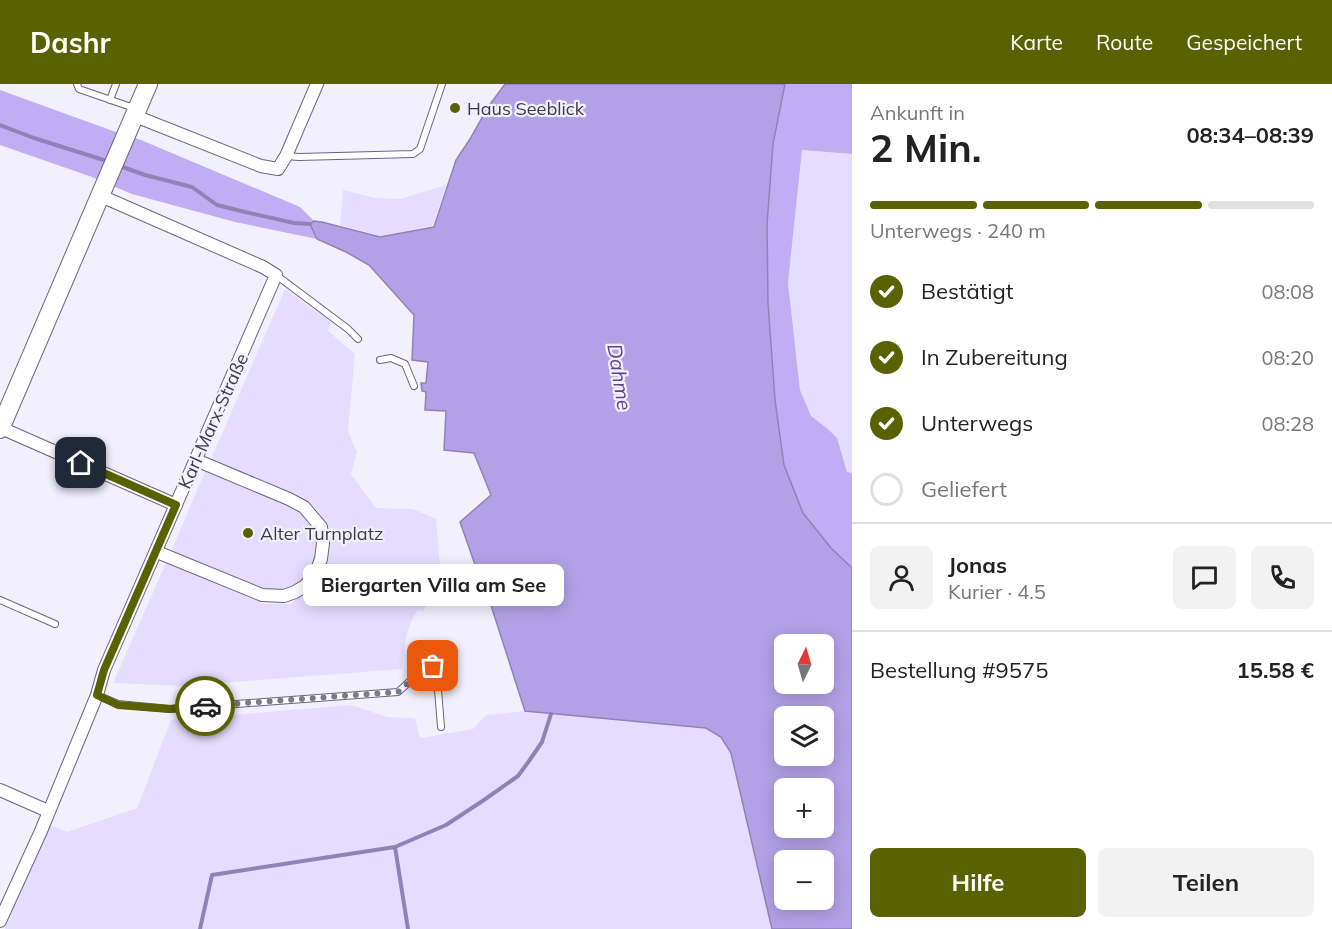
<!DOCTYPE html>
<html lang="de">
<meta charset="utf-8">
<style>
body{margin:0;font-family:Mulish,sans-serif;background:#f2f2f2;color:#222;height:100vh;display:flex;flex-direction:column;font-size:22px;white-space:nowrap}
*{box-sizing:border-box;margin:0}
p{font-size:20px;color:#767676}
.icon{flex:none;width:33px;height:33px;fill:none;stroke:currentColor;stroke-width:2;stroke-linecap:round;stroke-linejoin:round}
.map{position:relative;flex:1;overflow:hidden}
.side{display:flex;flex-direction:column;background:#fff;width:480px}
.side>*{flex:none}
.needle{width:39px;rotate:5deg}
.controls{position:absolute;left:774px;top:550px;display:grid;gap:12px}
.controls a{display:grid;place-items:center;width:60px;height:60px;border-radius:9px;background:#fff;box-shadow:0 3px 15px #0003;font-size:30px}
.pin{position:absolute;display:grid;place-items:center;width:51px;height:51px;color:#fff;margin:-26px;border-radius:12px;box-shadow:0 3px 9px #0006}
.courier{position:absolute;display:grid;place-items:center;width:60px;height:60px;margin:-30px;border:4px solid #596200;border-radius:50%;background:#fff;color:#222;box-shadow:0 2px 8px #0007}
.bubble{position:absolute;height:42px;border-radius:9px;background:#fff;box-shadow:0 3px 15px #0003;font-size:20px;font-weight:700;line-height:42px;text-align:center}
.head em{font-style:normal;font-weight:700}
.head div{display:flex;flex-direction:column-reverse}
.head{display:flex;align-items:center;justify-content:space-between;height:102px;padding:0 18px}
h1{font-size:39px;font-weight:700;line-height:45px}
.bar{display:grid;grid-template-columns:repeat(4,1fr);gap:9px 6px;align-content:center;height:72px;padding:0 18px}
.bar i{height:8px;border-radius:4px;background:#e0e0e0}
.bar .selected{background:#596200}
.bar p{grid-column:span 4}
.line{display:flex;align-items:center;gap:15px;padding:0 18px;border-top:2px solid #e0e0e0}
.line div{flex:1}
.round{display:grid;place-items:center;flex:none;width:63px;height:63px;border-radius:9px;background:#f2f2f2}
ol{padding:0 18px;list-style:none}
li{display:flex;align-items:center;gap:18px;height:66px}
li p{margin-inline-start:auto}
li .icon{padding:6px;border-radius:50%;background:#596200;color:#fff;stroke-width:4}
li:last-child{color:#767676}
li i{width:33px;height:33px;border:3px solid #e0e0e0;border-radius:50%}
.primary-button{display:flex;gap:12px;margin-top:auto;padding:12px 18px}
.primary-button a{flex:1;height:69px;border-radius:9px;background:#596200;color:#fff;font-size:24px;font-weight:700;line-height:69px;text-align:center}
.primary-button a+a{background:#f2f2f2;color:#222}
header{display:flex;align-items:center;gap:36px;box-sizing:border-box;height:84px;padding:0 30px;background:#596200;color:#fff}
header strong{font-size:28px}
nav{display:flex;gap:33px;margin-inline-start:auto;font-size:21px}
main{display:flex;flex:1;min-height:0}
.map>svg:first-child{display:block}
.green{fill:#e5ddff}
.forest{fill:#c0adf4}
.water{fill:#b3a1e7;stroke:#9082b7;stroke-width:1.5;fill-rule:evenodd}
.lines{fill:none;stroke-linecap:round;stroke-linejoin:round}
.stream{stroke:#9082b7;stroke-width:4}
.service-casing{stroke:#6b6382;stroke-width:8}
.minor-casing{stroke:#6b6382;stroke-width:14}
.secondary-casing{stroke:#6b6382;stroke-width:20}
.service{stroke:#fff;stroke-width:6}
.minor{stroke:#fff;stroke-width:12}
.secondary{stroke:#fff;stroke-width:18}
.done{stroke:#7d7987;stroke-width:6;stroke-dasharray:0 10.8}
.route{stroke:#596200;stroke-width:8}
.poi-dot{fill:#596200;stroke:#f3f0fe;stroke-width:2}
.labels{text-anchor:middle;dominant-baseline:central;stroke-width:4.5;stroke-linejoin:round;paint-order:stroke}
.poi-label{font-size:18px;fill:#3d3947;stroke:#f3f0fe;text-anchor:start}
.street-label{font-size:18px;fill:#3d3947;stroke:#f3f0fe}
.water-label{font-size:20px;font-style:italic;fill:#5e4295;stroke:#f3f0fe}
</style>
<header>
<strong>Dashr</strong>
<nav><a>Karte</a><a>Route</a><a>Gespeichert</a></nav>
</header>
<main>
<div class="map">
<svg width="852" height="845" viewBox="0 0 852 845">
<rect width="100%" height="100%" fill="#f3f0fe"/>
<g class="green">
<path d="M 802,66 L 852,70 L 852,389 L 847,389 L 836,354 L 828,345 L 811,332 L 800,306 L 788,199 Z"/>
<path d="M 446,101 L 433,142 L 380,152 L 340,141 L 343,106 L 376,114 L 400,115 Z"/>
<path d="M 285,205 L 331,238 L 328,247 L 355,270 L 348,347 L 357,368 L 351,390 L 376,424 L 413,425 L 436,435 L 440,479 L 428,518 L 423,527 L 418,526 C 406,541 404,566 402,585 L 183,602 L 113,599 L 166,479 L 264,520 L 290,520 L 320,496 L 328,473 L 328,449 L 316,424 L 295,410 L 211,375 Z"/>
<path d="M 206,385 L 297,424 L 315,442 L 318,456 L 318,474 L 310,489 L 299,501 L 284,508 L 266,509 L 171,468 Z"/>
<path d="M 352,621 L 387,633 L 415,634 L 420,654 L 473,645 L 486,631 L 525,627 L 706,644 L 721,653 L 731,669 L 772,845 L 5,845 L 50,741 L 67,748 L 137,724 L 171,636 Z"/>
</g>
<g class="forest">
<path d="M 785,0 L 852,0 L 852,70 L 802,66 L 788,199 L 800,306 L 811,332 L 828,345 L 837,354 L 847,388 L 852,389 L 852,484 L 831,464 L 803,429 L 784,381 L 775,316 L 768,219 L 767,140 L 773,60 Z"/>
<path d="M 0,6 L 113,47 L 141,56 L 300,123 L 314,137 L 310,140 L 317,155 L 235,138 L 132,110 L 92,93 L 0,61 Z"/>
</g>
<path class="water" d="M 505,0 L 785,0 L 773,60 L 767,140 L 768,219 L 775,316 L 784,381 L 803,429 L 831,464 L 852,484 L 852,845 L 772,845 L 731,669 L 721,653 L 706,644 L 525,627 L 487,509 L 485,509 L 460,438 L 491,411 L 474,369 L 444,366 L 446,327 L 425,326 L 426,308 L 422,307 L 421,299 L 426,299 L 428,278 L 412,276 L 414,231 L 369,181 L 346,168 L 317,155 L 310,140 L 314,137 L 322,138 L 380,153 L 434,143 L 456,76 L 470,55 L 488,23 ZM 784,561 L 824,561 L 824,600 L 784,600 ZM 784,633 L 824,633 L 824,672 L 784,672 ZM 784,705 L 824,705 L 824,744 L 784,744 ZM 784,777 L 824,777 L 824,816 L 784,816 Z"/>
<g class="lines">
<g class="stream">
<path d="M 0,41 L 34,54 L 110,78"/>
<path d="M 120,82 L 145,91 L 192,103 L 217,121 L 245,128 L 294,139 L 310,140"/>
<path d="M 395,763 L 408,845"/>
<path d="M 200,845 L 212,791 L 395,763 L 446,741 L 484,716 L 518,692 L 529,677 L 542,658 L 551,630"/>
</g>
<defs>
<g id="service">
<path d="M 77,0 L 79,5 L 134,24"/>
<path d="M 110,16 L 116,0"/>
<path d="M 287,72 L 299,73 L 413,70 L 420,65 L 442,0"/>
<path d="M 276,191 L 348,245 L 358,255"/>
<path d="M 380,276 L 391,274 L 405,280 L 414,302"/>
<path d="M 0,516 L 55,540"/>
<path d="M 97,611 L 118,620 L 170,625 L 398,608 L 419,589 L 433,582 L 437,593 L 441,643"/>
</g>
<g id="minor">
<path d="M 135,32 L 261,82 L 278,85 L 286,72 L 317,0"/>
<path d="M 1,344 L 176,421"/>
<path d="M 157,468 L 262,511 L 284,512 L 295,508 L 305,502 L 315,490 L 318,483 L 321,475 L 323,459 L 321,443 L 304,423 L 289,415 L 196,376"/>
<path d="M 0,706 L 48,727"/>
<path d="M 0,837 L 41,747 L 97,611 L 104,586 L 276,191 L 263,183 L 101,112"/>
</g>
<path id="secondary" d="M 0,345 L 148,0"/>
</defs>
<use href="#service" class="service-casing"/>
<use href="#minor" class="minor-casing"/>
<use href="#secondary" class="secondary-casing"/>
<use href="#service" class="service"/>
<use href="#minor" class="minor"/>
<use href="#secondary" class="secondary"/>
</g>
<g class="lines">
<path class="done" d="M 205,622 L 398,608 L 419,589 L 433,582"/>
<path class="route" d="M 81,379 L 176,421 L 104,586 L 97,611 L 118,621 L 170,625 L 205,622"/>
</g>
<g class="poi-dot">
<circle cx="455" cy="24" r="6"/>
<circle cx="248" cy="449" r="6"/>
</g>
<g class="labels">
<g class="poi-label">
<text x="467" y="24">Haus Seeblick</text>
<text x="260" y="449">Alter Turnplatz</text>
</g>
<g class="street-label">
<text transform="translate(213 337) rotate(-66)">Karl-Marx-Straße</text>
</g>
<g class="water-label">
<text transform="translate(620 293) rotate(81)">Dahme</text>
</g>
</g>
</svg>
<div class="controls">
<a><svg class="needle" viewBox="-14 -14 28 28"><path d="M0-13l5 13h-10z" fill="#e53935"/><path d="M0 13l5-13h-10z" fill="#767676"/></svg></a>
<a><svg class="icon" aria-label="layers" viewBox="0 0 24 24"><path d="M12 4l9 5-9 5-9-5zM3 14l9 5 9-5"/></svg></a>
<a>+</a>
<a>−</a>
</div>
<div class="pin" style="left:433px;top:582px;background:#ea580c"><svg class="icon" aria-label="bag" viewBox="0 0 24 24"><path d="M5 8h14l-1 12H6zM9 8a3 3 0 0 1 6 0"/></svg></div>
<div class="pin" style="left:81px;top:379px;background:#1f2937"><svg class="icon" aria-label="home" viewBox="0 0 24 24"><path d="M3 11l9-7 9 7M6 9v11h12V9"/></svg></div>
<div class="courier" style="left:205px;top:622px"><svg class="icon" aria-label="car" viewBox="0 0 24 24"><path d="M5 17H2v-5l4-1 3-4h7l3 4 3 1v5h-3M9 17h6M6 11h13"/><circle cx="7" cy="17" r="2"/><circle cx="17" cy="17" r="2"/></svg></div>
<div class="bubble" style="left:303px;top:480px;width:261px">Biergarten Villa am See</div>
</div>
<section class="side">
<div class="head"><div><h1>2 Min.</h1><p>Ankunft in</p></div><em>08:34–08:39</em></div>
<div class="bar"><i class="selected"></i><i class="selected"></i><i class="selected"></i><i></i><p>Unterwegs · 240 m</p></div>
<ol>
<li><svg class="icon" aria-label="check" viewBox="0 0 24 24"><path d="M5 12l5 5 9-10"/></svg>Bestätigt<p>08:08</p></li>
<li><svg class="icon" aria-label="check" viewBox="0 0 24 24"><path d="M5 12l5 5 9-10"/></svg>In Zubereitung<p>08:20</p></li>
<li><svg class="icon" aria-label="check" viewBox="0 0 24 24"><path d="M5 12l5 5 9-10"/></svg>Unterwegs<p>08:28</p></li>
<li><i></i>Geliefert</li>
</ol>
<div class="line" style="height:108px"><a class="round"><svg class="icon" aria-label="person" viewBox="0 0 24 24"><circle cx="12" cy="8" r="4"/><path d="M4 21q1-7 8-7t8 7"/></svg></a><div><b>Jonas</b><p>Kurier · 4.5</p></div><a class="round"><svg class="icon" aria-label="chat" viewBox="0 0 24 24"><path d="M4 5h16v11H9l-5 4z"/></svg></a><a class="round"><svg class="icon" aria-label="phone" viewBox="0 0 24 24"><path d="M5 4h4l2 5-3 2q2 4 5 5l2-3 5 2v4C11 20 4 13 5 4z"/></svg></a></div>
<div class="line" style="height:78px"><div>Bestellung #9575</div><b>15.58 €</b></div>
<div class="primary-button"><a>Hilfe</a><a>Teilen</a></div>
</section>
</main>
